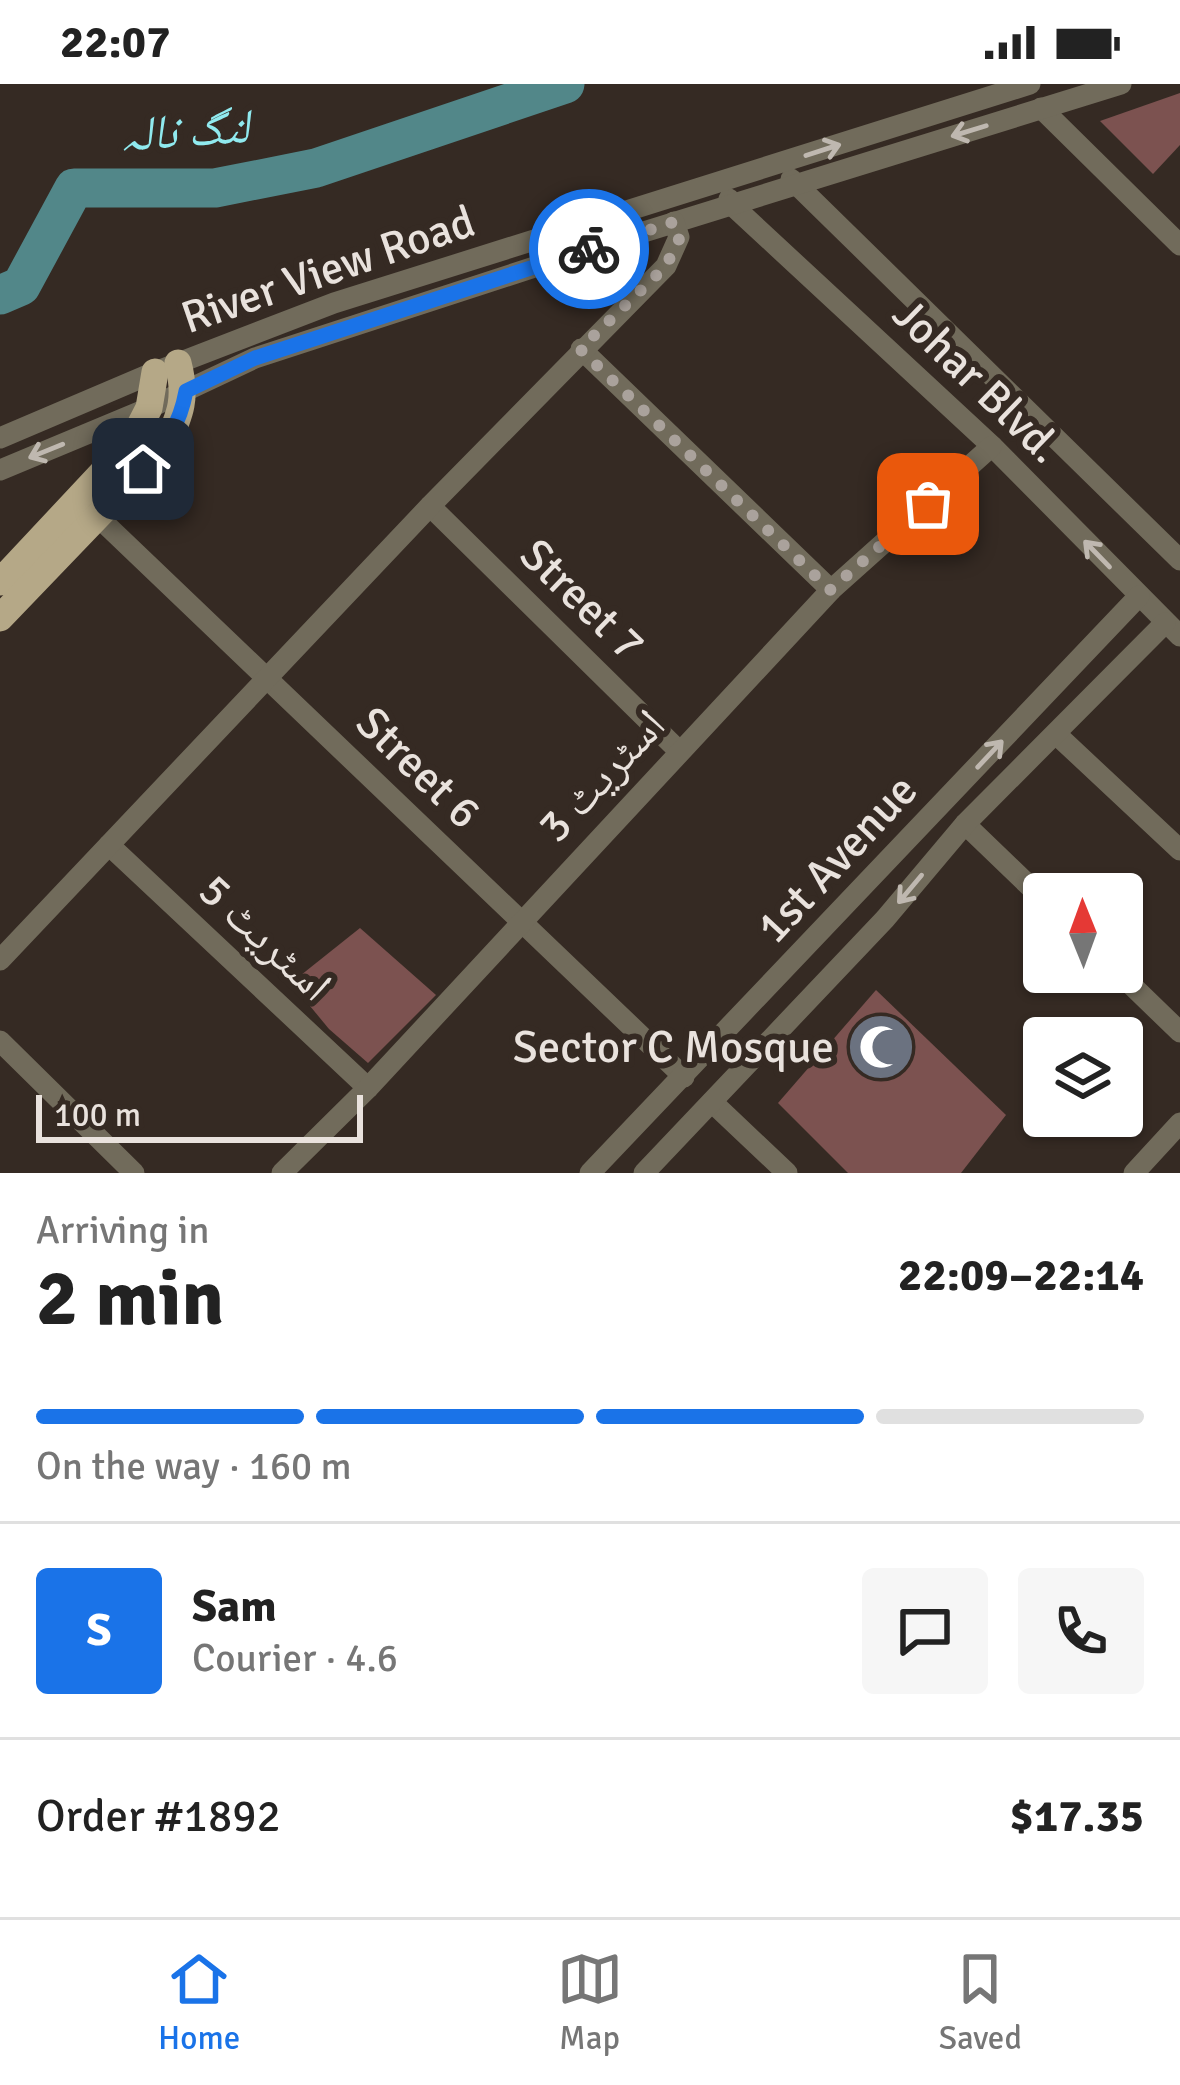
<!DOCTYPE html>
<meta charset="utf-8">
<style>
body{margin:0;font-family:Signika,"Noto Naskh Arabic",sans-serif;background:#f6f6f6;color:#222;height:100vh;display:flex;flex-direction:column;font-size:45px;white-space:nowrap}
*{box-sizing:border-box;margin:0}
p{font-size:39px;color:#767676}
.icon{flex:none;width:66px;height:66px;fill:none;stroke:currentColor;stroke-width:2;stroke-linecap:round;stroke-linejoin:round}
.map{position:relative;height:1089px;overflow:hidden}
.side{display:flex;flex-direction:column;background:#fff;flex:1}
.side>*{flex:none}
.needle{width:78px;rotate:359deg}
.controls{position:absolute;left:1023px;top:789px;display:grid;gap:24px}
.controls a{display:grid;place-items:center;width:120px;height:120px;border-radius:12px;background:#fff;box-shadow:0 3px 9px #0004;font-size:60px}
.scale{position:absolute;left:36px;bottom:30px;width:327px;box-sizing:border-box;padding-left:12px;border:6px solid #e9e2dd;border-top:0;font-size:33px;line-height:42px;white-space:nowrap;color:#e9e2dd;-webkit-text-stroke:9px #352a23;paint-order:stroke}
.pin{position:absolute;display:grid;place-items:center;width:102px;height:102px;color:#fff;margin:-51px;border-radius:24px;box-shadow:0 6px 18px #0006}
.courier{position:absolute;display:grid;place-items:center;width:120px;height:120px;margin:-60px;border:9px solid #1a73e8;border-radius:50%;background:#fff;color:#222;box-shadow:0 3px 15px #0007}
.head em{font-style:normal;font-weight:700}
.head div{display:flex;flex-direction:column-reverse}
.head{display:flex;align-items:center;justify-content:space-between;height:204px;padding:0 36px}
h1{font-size:78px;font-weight:700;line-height:90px}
.bar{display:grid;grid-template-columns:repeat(4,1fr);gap:18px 12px;align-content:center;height:144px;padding:0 36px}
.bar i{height:15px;border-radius:9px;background:#e0e0e0}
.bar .active{background:#1a73e8}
.bar p{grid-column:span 4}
.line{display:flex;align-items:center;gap:30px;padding:0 36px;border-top:3px solid #e0e0e0}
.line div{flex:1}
.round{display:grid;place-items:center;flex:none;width:126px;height:126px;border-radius:12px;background:#f6f6f6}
.status{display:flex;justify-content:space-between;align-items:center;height:84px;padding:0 60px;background:#fff;direction:ltr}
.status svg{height:33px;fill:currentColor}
.dock{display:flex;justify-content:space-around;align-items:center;height:168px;border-top:3px solid #e0e0e0;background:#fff;font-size:33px;color:#767676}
.dock a{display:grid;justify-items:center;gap:6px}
.dock .active{color:#1a73e8}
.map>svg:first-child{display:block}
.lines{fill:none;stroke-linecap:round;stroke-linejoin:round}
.river{stroke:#528789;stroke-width:39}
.building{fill:#7c5250}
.minor{stroke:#716b5b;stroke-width:21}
.major{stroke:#b5a887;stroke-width:27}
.oneway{stroke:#bfb8b0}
.done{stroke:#aaa29c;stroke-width:12;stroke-dasharray:0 21.6}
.route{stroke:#1a73e8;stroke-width:15}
.labels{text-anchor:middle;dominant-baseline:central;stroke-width:12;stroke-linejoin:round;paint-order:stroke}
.street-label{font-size:45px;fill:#e9e2dd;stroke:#352a23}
.poi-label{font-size:45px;fill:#e9e2dd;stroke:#352a23;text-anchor:end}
.water-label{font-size:48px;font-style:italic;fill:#90eaef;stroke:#352a23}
</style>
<div class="status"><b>22:07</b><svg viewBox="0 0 49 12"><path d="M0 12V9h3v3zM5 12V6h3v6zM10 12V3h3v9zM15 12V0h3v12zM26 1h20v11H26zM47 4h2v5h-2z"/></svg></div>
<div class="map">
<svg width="1180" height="1089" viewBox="0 0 1180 1089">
<rect width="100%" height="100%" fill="#352a23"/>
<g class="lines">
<path class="river" d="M 0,211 L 21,202 L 74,104 L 215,104 L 316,84 L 565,0"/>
</g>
<g class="building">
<path d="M 1180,9 L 1180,61 L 1153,90 L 1100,37 Z"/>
<path d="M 360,844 L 436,911 L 368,979 L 329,945 L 291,899 Z"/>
<path d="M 876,906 L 1006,1031 L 961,1089 L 848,1089 L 778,1019 Z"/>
</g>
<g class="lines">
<g class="minor">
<path d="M 1041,24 L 1180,161"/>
<path d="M 791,95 L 1180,476"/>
<path d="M 729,115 L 732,121 L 992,362 L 1180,552"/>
<path d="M 581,265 L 831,506"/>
<path d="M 0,354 L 155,288 L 334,219 L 1030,0"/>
<path d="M 0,386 L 149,324 L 255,274 L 605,160 L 1121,0"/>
<path d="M 430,422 L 679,667"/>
<path d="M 97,432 L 684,993"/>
<path d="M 1056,650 L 1180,766"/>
<path d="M 965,740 L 1044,816"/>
<path d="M 109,761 L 368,1004"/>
<path d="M 0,876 L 430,422 L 666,182 L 679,153 L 674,138"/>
<path d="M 1118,888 L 1180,948"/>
<path d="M 0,957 L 134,1089"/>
<path d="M 712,1018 L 787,1089"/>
<path d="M 282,1089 L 368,1004 L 831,506 L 992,362"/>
<path d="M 590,1089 L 1139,512"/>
<path d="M 644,1089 L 885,835 L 965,740 L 1165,539"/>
<path d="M 1134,1089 L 1180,1039"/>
</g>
<g class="major">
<path d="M 0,498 L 132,357 L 149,324 L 155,288"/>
<path d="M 0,534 L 166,361 C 181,330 187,313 178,279"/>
</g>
</g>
<defs><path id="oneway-shaft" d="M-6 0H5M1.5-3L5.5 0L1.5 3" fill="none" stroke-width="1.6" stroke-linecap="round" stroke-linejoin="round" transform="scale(3)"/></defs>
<g class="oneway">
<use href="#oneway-shaft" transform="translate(969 47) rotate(163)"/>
<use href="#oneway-shaft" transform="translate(823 66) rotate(-18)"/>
<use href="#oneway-shaft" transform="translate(46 367) rotate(158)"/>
<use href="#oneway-shaft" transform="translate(1097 470) rotate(-134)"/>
<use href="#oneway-shaft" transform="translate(990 670) rotate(-47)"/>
<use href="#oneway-shaft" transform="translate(910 805) rotate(130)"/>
</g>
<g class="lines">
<path class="done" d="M 589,165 L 674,138 L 680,153 L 666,182 L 580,265 L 830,506 L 928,420"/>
<path class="route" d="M 143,385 C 166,361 180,340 186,307 L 255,274 L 589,165"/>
</g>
<defs>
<symbol id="mosque-disc" viewBox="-11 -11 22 22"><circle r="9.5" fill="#6b7280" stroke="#352a23"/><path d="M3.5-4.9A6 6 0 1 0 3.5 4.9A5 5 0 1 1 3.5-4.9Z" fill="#fff"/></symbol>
</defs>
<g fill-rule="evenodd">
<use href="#mosque-disc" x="843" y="925" width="76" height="76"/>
</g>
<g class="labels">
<g class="street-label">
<text transform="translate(328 186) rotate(-19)">River View Road</text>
<text transform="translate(977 297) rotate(44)">Johar Blvd.</text>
<text transform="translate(582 516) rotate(44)">Street 7</text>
<text transform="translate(418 684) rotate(44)">Street 6</text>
<text transform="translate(602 692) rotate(-47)">اسٹریٹ 3</text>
<text transform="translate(837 775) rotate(-47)">1st Avenue</text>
<text transform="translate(265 854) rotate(43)">اسٹریٹ 5</text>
</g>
<g class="poi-label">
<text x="834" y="963">Sector C Mosque</text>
</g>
<g class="water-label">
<text transform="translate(184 47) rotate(-4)">لنگ نالہ</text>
</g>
</g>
</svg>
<div class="controls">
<a><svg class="needle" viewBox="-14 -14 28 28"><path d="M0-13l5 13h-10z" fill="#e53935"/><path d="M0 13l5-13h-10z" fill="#767676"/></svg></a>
<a><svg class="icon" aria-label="layers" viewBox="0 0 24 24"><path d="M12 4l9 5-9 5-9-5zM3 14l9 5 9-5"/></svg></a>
</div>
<div class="scale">100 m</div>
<div class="pin" style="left:928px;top:420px;background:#ea580c"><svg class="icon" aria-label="bag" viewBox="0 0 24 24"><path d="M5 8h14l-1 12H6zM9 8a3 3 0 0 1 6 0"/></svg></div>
<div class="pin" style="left:143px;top:385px;background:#1f2937"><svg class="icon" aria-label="home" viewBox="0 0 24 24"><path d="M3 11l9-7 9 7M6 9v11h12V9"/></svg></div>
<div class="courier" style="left:589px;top:165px"><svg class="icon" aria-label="bike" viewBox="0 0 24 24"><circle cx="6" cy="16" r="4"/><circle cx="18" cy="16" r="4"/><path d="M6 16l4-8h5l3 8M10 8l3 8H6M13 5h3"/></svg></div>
</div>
<section class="side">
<div class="head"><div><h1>2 min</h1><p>Arriving in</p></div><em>22:09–22:14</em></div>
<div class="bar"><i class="active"></i><i class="active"></i><i class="active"></i><i></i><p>On the way · 160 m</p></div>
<div class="line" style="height:216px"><b class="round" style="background:#1a73e8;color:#fff">S</b><div><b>Sam</b><p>Courier · 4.6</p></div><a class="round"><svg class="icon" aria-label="chat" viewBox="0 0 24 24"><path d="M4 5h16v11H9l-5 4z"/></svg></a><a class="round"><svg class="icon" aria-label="phone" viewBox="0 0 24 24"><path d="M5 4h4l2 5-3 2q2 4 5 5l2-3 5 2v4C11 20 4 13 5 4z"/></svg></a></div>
<div class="line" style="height:156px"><div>Order #1892</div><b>$17.35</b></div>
</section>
<nav class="dock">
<a class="active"><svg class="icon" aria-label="home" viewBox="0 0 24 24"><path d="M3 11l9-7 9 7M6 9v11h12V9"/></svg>Home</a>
<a><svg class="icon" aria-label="map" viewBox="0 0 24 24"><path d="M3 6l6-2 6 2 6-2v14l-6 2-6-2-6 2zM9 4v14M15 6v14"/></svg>Map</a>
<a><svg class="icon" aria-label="saved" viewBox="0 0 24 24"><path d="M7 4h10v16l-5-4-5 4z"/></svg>Saved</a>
</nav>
